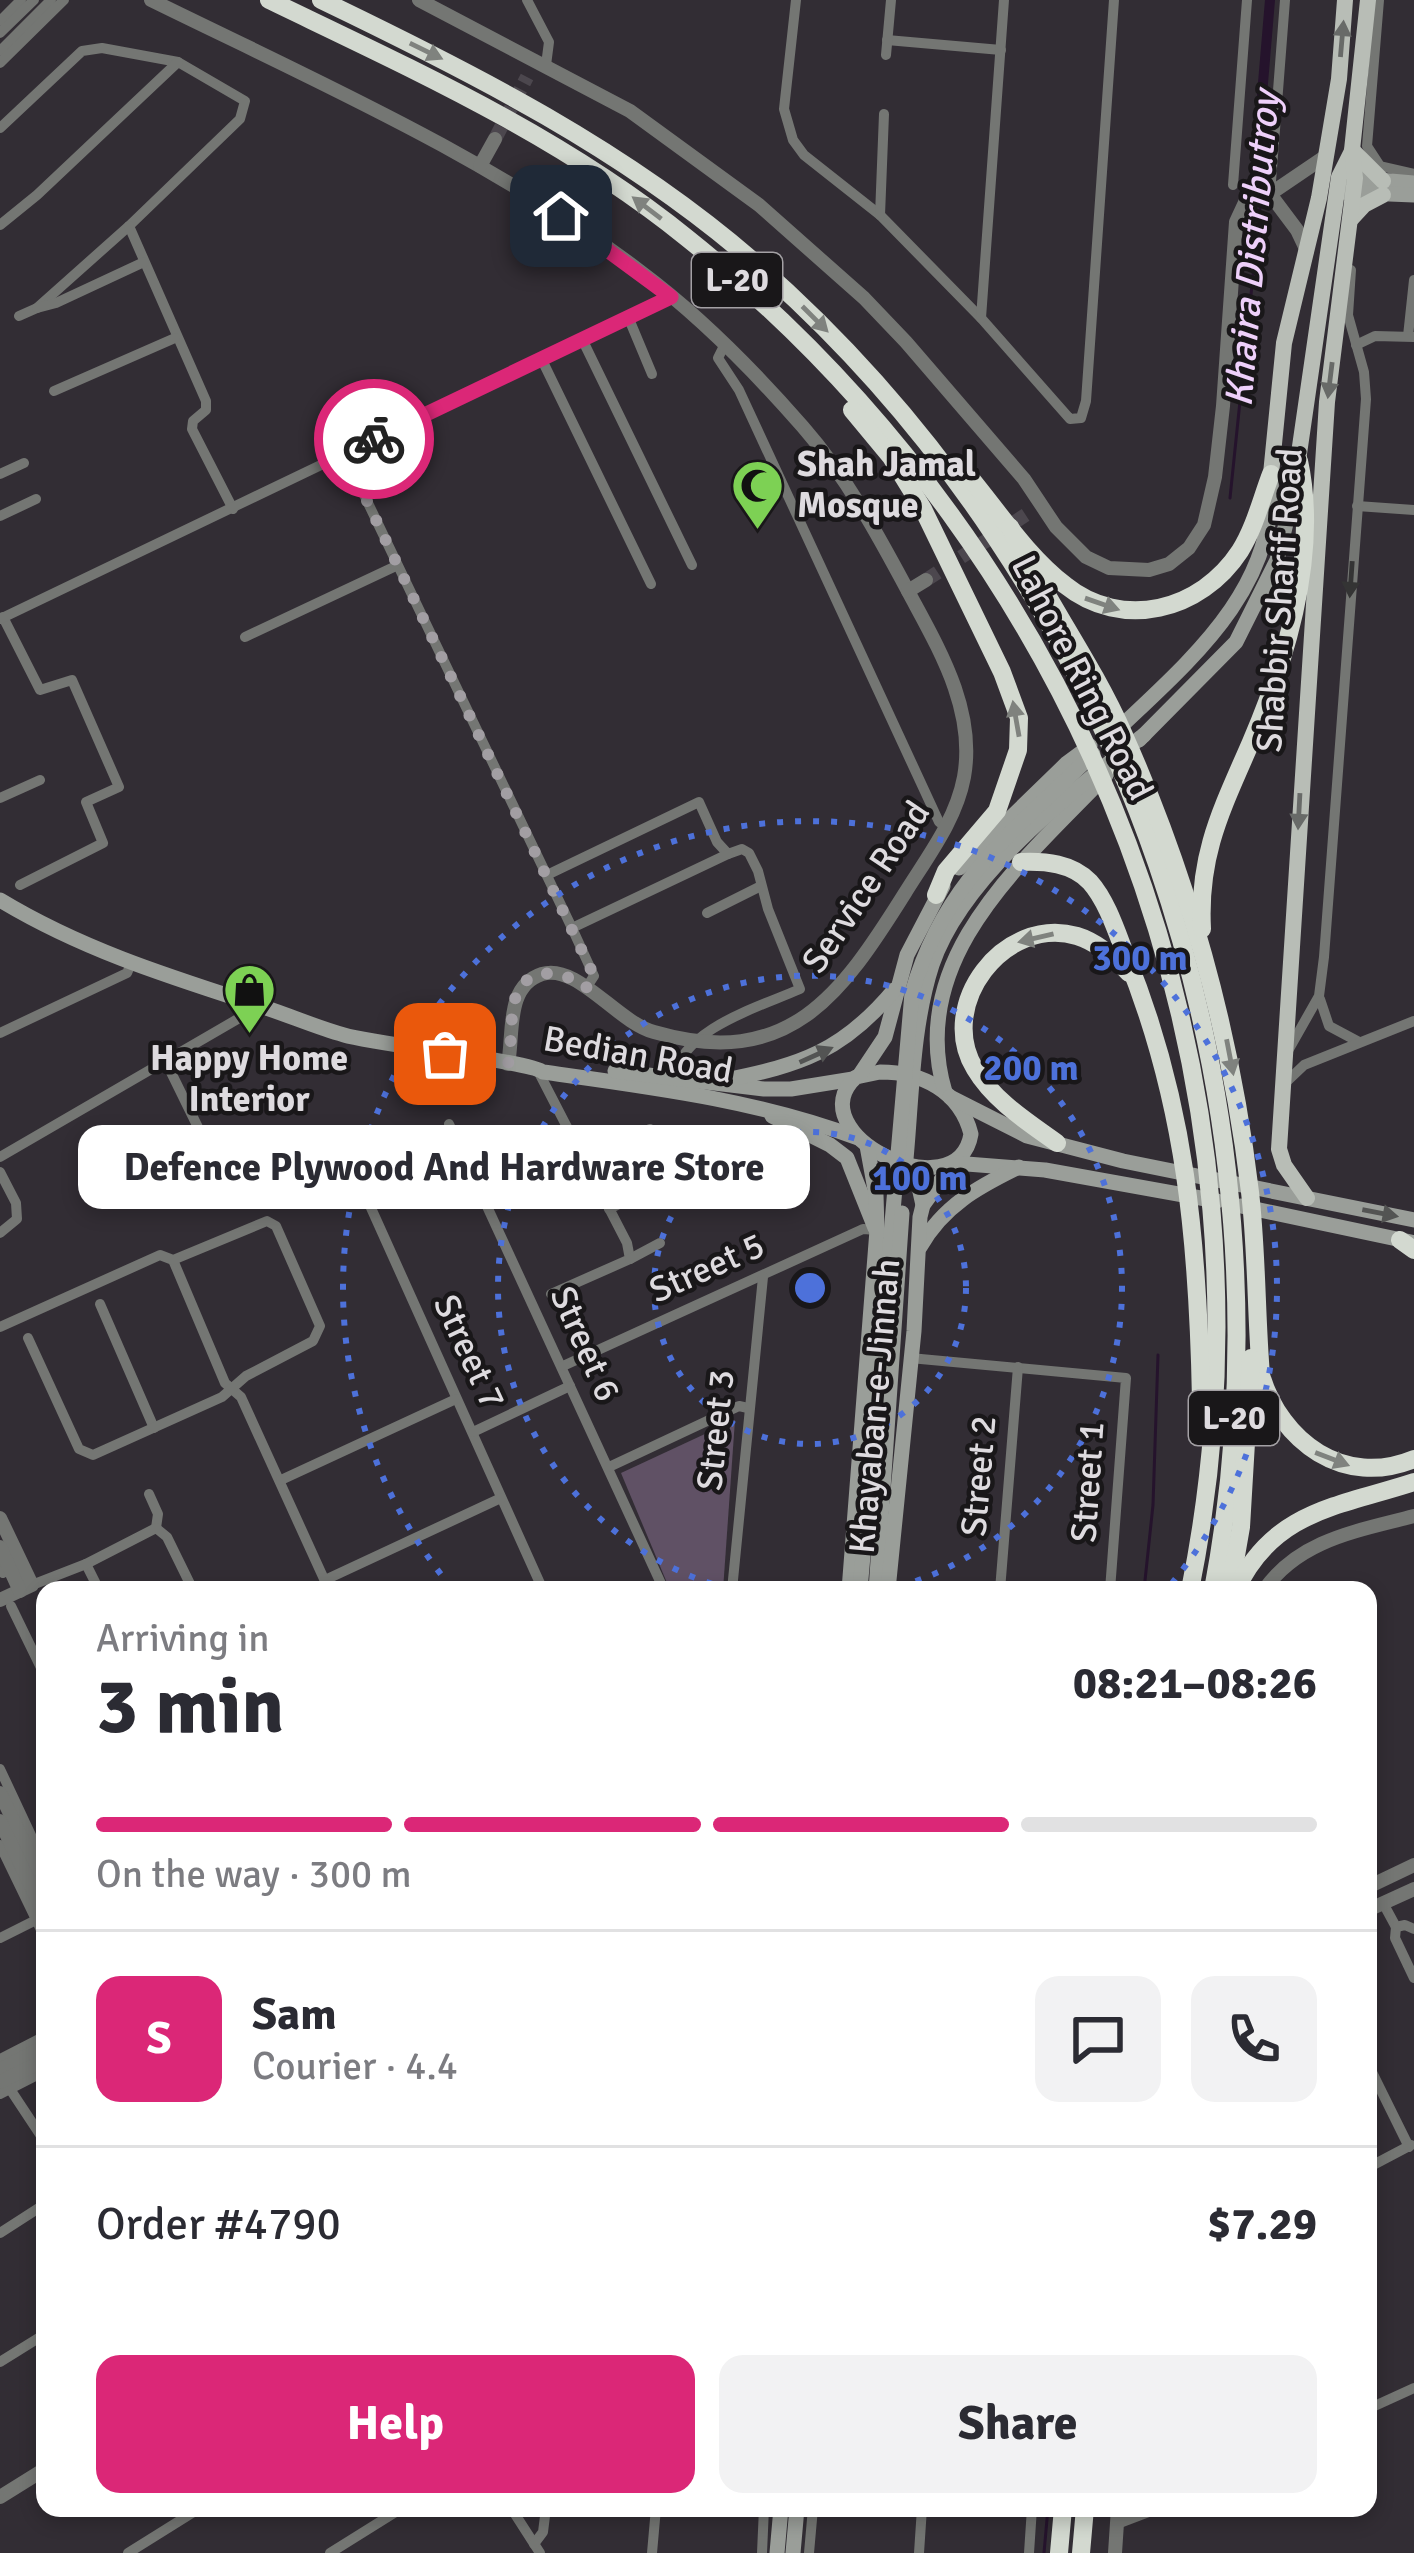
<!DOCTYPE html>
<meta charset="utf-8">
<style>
body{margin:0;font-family:Signika,sans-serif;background:#f2f2f3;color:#2b2b33;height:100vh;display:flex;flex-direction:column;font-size:45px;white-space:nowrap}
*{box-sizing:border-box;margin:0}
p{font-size:39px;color:#7c7c81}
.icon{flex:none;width:66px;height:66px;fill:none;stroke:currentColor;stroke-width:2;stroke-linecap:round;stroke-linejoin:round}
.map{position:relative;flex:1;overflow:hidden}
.panel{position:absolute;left:36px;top:1581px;width:1341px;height:936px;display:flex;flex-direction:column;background:#fff;border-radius:24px;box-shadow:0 6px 18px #0003}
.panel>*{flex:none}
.pin{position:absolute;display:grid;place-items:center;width:102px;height:102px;color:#fff;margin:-51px;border-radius:24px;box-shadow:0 6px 18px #0006}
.courier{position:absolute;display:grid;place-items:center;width:120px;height:120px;margin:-60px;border:9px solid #db2777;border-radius:50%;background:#fff;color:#222;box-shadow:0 3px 15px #0007}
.bubble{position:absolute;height:84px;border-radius:24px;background:#fff;box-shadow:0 6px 18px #0003;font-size:39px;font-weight:800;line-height:84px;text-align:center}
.headline em{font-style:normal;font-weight:800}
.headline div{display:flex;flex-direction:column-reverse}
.headline{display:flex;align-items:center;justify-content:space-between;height:204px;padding:0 60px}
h1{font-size:78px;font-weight:800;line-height:90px}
.bar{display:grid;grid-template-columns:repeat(4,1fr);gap:18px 12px;align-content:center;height:144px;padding:0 60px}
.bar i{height:15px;border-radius:9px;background:#e1e1e2}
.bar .on{background:#db2777}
.bar p{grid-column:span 4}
.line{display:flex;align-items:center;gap:30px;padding:0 60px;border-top:3px solid #e1e1e2}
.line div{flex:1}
.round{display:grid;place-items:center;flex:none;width:126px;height:126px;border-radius:24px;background:#f2f2f3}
.cta{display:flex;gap:24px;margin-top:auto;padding:24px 60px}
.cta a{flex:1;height:138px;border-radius:24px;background:#db2777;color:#fff;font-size:48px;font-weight:800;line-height:138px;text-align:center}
.cta a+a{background:#f2f2f3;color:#2b2b33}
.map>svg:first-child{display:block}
.green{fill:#605165}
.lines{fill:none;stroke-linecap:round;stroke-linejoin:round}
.stream{stroke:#25132c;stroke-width:3}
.canal{stroke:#25132c;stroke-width:10}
.tertiary-tunnel{stroke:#4c474e;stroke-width:14;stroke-dasharray:14 7;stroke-linecap:butt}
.minor{stroke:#747673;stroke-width:10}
.tertiary{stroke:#747673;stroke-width:14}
.secondary{stroke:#9a9e99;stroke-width:15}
.primary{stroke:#b8bdb6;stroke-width:16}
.motorway{stroke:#d3d9d0;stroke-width:18}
.oneway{fill:#686a68}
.oneway2{fill:#7f827e}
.oneway3{fill:#343434}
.oneway4{fill:#535453}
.done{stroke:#a29ea3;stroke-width:12;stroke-dasharray:0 21.6}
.route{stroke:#db2777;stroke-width:15}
.ring{fill:none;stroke:#4d71da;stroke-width:6;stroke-dasharray:6 12}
.labels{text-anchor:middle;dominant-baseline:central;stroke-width:9;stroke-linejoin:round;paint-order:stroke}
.shield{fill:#191719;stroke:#a3a0a4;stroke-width:3}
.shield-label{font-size:33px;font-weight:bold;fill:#dedbdf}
.poi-label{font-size:36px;font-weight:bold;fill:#dedbdf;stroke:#191719;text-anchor:start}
.street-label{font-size:36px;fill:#dedbdf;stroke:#191719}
.water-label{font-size:39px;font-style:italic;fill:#eed0fa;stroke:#191719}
.centre{fill:#4d71da;stroke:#191719;stroke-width:6}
.ring-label{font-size:36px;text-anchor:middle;font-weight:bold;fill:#4d71da;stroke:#191719;stroke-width:9;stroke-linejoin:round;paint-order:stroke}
</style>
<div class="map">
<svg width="1414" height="2553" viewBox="0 0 1414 2553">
<rect width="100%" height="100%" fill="#322d34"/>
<path class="green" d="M 735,1420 L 723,1590 L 670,1590 L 621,1473 Z"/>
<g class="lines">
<g class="stream">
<path d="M 1230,498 L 1261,198"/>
<path d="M 1144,1590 L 1153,1505 L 1158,1355"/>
<path d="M 1044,2553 L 1048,2508"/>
</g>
<path class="canal" d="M 1262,190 L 1262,95 L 1270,0"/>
<g class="tertiary-tunnel">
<path d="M 495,139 L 527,77"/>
<path d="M 926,580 L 1027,514"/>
</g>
<g class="minor">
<path d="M 527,0 L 549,42 L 546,65"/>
<path d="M 796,0 L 784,109 L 793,140 L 804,155 L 880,215 L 981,318 L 1070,419 L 1081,418 L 1086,401 L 1114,0"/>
<path d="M 1379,0 L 1367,146 L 1380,166 L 1414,174"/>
<path d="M 0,21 L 21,0"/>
<path d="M 0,33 L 34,0"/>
<path d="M 887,40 L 1001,50"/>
<path d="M 0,51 L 51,0"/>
<path d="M 886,55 L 891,0"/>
<path d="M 0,63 L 64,0"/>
<path d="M 0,128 L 82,51 L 102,48 L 178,62 L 245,101 L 240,119 L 129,226 L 37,308 L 19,316"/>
<path d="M 1233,185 L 1247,0"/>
<path d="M 1270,194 L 1285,0"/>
<path d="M 880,215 L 884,114"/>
<path d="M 0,225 L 37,195 L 178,62"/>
<path d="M 129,226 L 206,401 L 206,410 L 193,421 L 192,429 L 233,509"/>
<path d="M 37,308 L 56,303 L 144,262"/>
<path d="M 981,318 L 1004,0"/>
<path d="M 629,319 L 652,374"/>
<path d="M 1408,336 L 1414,280"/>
<path d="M 583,341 L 692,565"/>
<path d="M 1356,345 L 1375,336 L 1414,337"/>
<path d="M 724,346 L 718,358 L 739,390 L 939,822 L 946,827"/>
<path d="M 542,360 L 651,584"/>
<path d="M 54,391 L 175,338"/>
<path d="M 344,453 L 572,928 L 594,976 L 586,988"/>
<path d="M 0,474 L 24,463"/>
<path d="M 1357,506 L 1414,510"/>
<path d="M 0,516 L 36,499"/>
<path d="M 3,617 L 40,690 L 72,680 L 119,787 L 86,802 L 103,843 L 20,885"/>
<path d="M 0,619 L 671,297"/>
<path d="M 245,637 L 396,566"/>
<path d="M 0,798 L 40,780"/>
<path d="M 547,875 L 699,802 L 717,842 L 728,854 L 742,849 L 749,853 L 758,871 L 768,909 L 800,989 C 757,1008 685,1027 672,1079"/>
<path d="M 707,913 L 761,886"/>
<path d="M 572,928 L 728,854"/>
<path d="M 1320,999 L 1329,1026 L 1359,1042"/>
<path d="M 0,1033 L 127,973 L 131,964"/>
<path d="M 1289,1049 L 1319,996 L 1324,957 L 1366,399 L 1364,372 L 1348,315 L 1351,270"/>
<path d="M 165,1060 L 215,1162"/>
<path d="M 537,1069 L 627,1243 L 630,1259 L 551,1294"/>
<path d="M 1284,1084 L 1304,1065 L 1414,1021"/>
<path d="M 449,1124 L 664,1590"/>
<path d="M 340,1139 L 543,1590"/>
<path d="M 0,1157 L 260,1006"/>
<path d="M 582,1161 L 650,1129"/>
<path d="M 0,1172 L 16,1203 L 17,1219 L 0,1233"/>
<path d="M 609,1209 L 667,1180"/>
<path d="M 630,1259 L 660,1243"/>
<path d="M 173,1260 L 225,1383 L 241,1397 L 329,1590"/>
<path d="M 100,1304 L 154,1428"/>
<path d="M 0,1327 L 160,1255 L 173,1260 L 267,1221 L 276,1226 L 320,1326 L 313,1341 L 246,1376 L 222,1397 L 93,1455 L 79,1449 L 28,1338"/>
<path d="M 910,1358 L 1126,1378 L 1110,1590"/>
<path d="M 563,1366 L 863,1229 L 877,1230"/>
<path d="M 473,1432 L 570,1386"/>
<path d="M 609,1467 L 739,1406 L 748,1408"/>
<path d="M 281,1480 L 456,1399"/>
<path d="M 149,1494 L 158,1514 L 156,1528"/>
<path d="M 0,1564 L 3,1573"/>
<path d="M 86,1564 L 99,1590"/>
<path d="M 325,1580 L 501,1498"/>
<path d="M 32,1585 L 86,1564 L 156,1528 L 167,1537 L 193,1590"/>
<path d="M 732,1590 L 763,1277"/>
<path d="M 1000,1590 L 1018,1367"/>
<path d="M 11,1606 L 45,1676"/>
<path d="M 0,1769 L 45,1865"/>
<path d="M 0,1845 L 45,1938"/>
<path d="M 1383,1903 L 1396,1927 L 1405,1925 L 1414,1929"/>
<path d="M 1396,1927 L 1395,1938 L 1414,1978"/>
<path d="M 0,1938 L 42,1917"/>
<path d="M 0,2059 L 45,2036"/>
<path d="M 1368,2064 L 1409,2147"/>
<path d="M 4,2080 L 45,2142"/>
<path d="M 0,2094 L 45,2071"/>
<path d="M 1375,2164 L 1411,2145"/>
<path d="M 0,2233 L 45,2204"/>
<path d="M 0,2362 L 45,2334"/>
<path d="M 1368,2409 L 1414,2388"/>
<path d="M 511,2508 L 540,2553"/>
<path d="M 1117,2524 L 1159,2508"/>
<path d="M 534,2544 L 543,2532 L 546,2508"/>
<path d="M 128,2553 L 200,2508"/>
<path d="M 330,2553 L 402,2508"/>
<path d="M 652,2553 L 656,2508"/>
<path d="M 762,2553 L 764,2508"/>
<path d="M 809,2553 L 813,2508"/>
<path d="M 919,2553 L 922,2508"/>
<path d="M 1029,2553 L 1032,2508"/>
</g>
<g class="tertiary">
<path d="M 151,0 C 318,82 492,158 641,272 C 700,316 755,372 803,427 C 846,476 878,535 909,593 C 939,649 976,710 964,777 C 956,820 928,856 905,893 C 841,995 789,1071 654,1032 C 617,1022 577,963 542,974 C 505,986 514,1034 508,1064"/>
<path d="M 419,0 L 630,111 L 759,205 L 864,298 L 906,342 L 1024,479 L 1056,527 L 1086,557 L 1109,568 L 1149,570 L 1169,564 L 1189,548 L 1204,525 L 1215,477 L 1223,406 L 1236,222 L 1249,194 L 1270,194 L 1297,230 L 1307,251"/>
<path d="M 480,166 L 495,139"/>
<path d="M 1270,194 L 1323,158"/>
<path d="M 908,591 L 926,580"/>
<path d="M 0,1518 L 32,1585 L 0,1600"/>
<path d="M 0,1547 L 20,1591"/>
<path d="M 1264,1590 C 1300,1539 1358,1531 1414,1516"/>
<path d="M 0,1793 L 45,1886"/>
<path d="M 0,1821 L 45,1915"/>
<path d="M 1368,1887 L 1414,1865"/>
<path d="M 1368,1910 L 1414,1889"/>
<path d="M 0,2070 L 45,2046"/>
<path d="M 0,2082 L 45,2060"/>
<path d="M 0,2497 L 45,2469"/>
<path d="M 1115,2553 L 1118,2508"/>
</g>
<g class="secondary">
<path d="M 1345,177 L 1414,183"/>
<path d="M 1340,192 L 1414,195"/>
<path d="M 1114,733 C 1187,663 1278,590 1271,477"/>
<path d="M 1139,740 L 1236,642 L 1277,560 L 1293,495"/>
<path d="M 959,868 L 1067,763 L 1090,746"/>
<path d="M 0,900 C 81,949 167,976 257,1005 C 286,1014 315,1027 344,1035 C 378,1045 530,1061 543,1072 C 650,1087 757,1100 858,1138"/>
<path d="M 615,1071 L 764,1089 L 791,1089 L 853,1079"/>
<path d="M 880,1072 C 922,1072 960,1091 971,1134 C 958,1214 795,1133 856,1077 Z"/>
<path d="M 859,1076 L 885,1037 L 907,955 L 943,886"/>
<path d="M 725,1080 C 801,1065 843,1051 894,990"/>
<path d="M 945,1092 C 905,958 1024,861 1106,775"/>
<path d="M 950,1097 L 1027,1136 L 1123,1161 L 1414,1220"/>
<path d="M 772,1116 L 830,1145 L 847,1158 L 875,1228"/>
<path d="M 906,1159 C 912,1095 912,1027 932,965 C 962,876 1072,792 1144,735"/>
<path d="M 954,1163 L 1045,1170 L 1217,1201"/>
<path d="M 886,1180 L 903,1178 L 918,1183 L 923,1205"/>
<path d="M 1241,1206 L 1411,1242"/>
<path d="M 920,1247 C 943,1206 978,1187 1019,1167"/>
<path d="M 849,1590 L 877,1230 L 876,1195 L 867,1146"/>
<path d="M 860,1590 L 912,993 C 944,881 1013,832 1093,754"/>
<path d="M 876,1590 L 902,1213"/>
<path d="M 888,1590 L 914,1331 L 920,1217 L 923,1205 L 952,1165"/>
<path d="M 777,2553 L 781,2508"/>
<path d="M 793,2553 L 797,2508"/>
</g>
<g class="primary">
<path d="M 1353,151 L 1383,181"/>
<path d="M 1351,219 L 1364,205 L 1383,195"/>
<path d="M 1271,474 L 1284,343 L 1319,198 L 1339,79 L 1345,0"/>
<path d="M 1293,495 L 1339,177 L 1352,151"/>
<path d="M 1307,1198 L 1284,1165 L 1279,1149 L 1327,402 L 1355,178 L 1352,150 L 1368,0"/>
</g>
<g class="motorway">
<path d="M 269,0 C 414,70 561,136 687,238 C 1089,559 1293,1082 1190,1590"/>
<path d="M 321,0 C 473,73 625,150 753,261 C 1127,586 1304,1104 1213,1590"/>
<path d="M 852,410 L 891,457 L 923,509 L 1002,672 L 1019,718 L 1018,750 L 997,811 L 946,871 L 936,895"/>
<path d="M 968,475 C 998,511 1027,556 1065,585 C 1122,631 1201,611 1240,551 C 1255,527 1261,500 1271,474"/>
<path d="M 1010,527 C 1044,598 1092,662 1124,735 C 1189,881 1231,1033 1250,1192 C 1257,1252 1256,1314 1261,1375 C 1281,1442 1344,1488 1414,1459"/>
<path d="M 1021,862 C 1045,861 1072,863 1090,882 C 1107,901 1117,933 1126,956 C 1186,1103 1198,1243 1201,1400"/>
<path d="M 1202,929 C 1198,854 1222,809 1251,742 C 1287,658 1319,554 1299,461"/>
<path d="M 1057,1143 C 1028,1122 994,1101 975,1069 C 936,1005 1004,915 1077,936 C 1097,942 1115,958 1129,973"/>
<path d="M 1400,1240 L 1414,1250"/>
<path d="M 1230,1590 L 1241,1527 L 1251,1358"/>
<path d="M 1236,1590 C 1273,1510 1341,1506 1414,1482"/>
<path d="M 1059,2553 L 1063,2508"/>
<path d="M 1081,2553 L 1085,2508"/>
</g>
</g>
<defs><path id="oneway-solid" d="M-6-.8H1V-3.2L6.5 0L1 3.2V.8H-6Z" transform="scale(3)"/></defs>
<g class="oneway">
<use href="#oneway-solid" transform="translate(1342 39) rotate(-85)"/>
<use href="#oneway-solid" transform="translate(1330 380) rotate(97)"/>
<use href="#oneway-solid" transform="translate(1299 811) rotate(93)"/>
</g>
<g class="oneway2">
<use href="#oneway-solid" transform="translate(426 51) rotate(26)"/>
<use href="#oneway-solid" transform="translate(647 208) rotate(-143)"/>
<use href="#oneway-solid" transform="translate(815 319) rotate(45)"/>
<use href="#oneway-solid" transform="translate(1102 604) rotate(19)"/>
<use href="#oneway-solid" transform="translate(1016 719) rotate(-100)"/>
<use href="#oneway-solid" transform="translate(1036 938) rotate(167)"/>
<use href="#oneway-solid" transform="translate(1230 1057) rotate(79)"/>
<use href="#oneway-solid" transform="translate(1332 1459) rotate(21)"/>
</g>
<use class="oneway3" href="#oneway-solid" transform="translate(1351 579) rotate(94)"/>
<g class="oneway4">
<use href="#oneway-solid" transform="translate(816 1055) rotate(-24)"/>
<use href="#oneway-solid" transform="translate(1380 1213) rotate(11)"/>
</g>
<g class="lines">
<path class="done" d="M 374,439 L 344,453 L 594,976 L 586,988 C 563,969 522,964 514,1003 C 510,1022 512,1044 508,1064 L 445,1054"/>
<path class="route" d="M 374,439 L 671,297 L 561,216"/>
</g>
<g class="ring">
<circle cx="810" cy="1288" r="156"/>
<path d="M729 1589A312 312 0 1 1 891 1589"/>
<path d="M452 1588A467 467 0 1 1 1168 1588"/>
</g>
<defs>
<symbol id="mosque-pin" viewBox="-11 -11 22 30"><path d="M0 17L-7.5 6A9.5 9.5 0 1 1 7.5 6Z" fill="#7dd154" stroke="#191719"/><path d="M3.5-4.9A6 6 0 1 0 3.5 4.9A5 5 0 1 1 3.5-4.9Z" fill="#111"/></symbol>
<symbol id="shop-pin" viewBox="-11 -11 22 30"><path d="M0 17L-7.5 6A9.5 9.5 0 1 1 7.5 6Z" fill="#7dd154" stroke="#191719"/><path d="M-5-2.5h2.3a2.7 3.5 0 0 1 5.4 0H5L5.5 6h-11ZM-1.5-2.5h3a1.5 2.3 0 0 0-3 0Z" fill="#111"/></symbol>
</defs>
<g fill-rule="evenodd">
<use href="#mosque-pin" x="728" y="456" width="59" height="81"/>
<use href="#shop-pin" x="220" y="960" width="59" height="81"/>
</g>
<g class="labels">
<g class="shield">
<rect x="692" y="253" width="90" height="54" rx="9"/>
<rect x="1189" y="1391" width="90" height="54" rx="9"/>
</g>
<g class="shield-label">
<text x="737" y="280">L-20</text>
<text x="1234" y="1418">L-20</text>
</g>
<g class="poi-label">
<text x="797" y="464">Shah Jamal<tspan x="797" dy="41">Mosque</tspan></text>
<text x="249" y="1058" text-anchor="middle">Happy Home<tspan x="249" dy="41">Interior</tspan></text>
</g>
<g class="street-label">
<text transform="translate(1280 600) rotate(-86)">Shabbir Sharif Road</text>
<text transform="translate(1082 678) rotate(63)">Lahore Ring Road</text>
<text transform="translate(866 887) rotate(-56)">Service Road</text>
<text transform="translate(638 1055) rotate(10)">Bedian Road</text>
<text transform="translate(707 1268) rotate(-24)">Street 5</text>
<text transform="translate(585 1344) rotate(66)">Street 6</text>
<text transform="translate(469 1352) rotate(65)">Street 7</text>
<text transform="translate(875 1406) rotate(-85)">Khayaban-e-Jinnah</text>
<text transform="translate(716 1430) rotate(-84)">Street 3</text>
<text transform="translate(979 1476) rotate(-85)">Street 2</text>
<text transform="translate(1088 1482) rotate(-86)">Street 1</text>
</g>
<g class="water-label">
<text transform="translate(1252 249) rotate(-85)">Khaira Distributroy</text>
</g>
</g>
<circle cx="810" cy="1288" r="18" class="centre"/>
<g class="ring-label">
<text x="1140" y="970">300 m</text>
<text x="1031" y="1080">200 m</text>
<text x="920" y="1190">100 m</text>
</g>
</svg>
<div class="pin" style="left:445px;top:1054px;background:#ea580c"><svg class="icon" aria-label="bag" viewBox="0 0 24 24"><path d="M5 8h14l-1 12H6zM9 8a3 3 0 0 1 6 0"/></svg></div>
<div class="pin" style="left:561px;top:216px;background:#1f2937"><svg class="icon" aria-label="home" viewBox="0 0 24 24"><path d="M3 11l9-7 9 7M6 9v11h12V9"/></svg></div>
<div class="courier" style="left:374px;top:439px"><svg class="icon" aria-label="bike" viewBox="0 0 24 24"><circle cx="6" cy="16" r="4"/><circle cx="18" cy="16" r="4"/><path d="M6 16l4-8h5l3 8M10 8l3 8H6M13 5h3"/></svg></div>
<div class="bubble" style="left:78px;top:1125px;width:732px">Defence Plywood And Hardware Store</div>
<section class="panel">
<div class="headline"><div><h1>3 min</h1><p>Arriving in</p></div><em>08:21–08:26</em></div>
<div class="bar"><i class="on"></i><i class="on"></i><i class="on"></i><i></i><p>On the way · 300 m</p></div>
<div class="line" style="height:216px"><b class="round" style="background:#db2777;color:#fff">S</b><div><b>Sam</b><p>Courier · 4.4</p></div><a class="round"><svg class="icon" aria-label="chat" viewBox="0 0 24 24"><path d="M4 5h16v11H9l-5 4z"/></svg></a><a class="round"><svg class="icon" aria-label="phone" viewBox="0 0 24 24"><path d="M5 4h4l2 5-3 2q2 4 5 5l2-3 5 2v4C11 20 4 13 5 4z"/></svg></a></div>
<div class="line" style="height:156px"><div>Order #4790</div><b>$7.29</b></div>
<div class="cta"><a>Help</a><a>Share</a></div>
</section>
</div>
